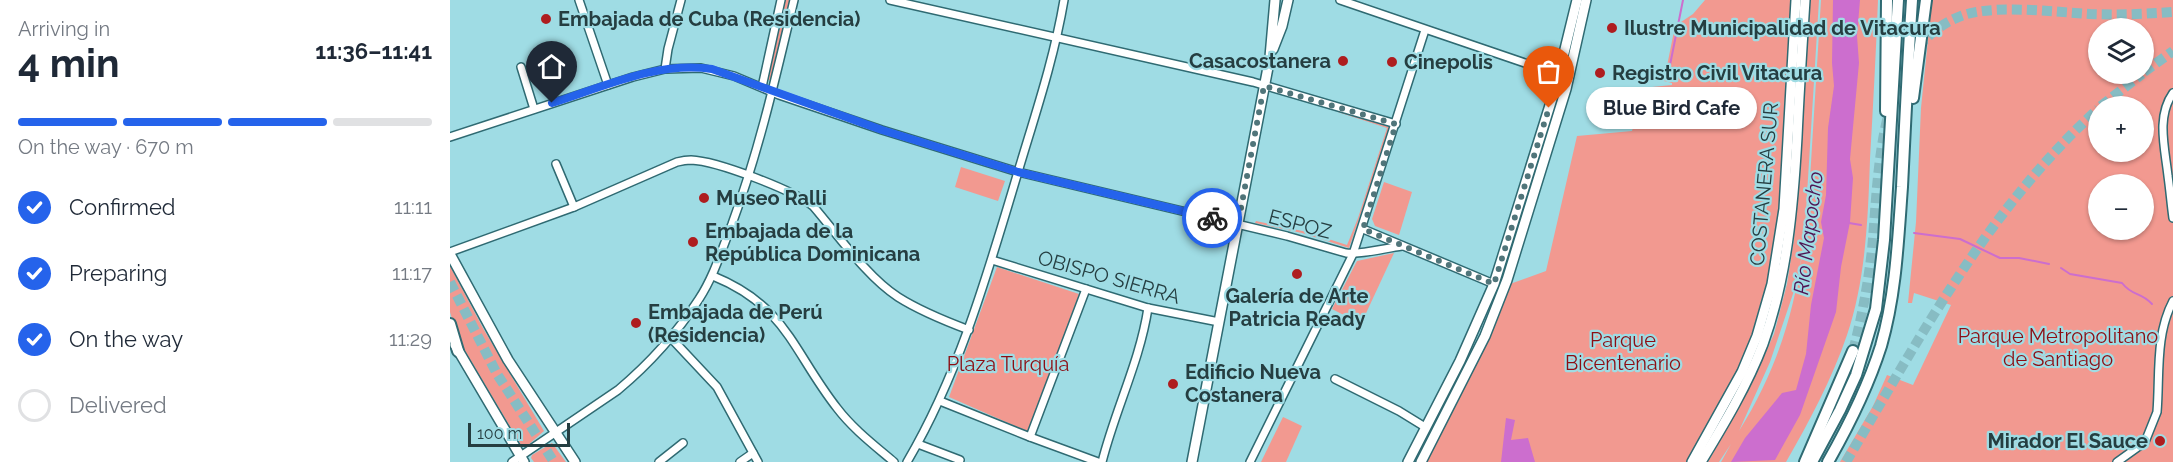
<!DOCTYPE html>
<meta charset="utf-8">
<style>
body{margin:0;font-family:Raleway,sans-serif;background:#f6f6f7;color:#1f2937;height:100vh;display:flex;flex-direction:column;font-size:22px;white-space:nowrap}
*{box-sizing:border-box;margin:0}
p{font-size:20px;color:#747a83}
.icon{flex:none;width:33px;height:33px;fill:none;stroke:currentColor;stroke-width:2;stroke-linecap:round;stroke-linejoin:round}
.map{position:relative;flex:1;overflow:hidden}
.details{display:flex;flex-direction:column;background:#fff;width:450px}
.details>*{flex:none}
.tools{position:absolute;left:1638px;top:18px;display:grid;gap:12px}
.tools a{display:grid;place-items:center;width:66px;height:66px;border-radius:50%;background:#fff;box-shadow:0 2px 4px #0004;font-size:30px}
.scale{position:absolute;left:18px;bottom:15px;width:102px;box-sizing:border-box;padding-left:6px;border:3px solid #253e41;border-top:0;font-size:16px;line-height:21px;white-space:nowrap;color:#253e41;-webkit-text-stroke:4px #9fdce4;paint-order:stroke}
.pin{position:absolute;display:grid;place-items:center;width:51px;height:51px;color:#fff;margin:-62px -26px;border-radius:50% 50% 50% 0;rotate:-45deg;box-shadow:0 0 6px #0007}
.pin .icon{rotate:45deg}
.courier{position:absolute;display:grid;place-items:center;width:60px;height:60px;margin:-30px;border:4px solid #2563eb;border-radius:50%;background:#fff;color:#222;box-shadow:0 2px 8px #0007}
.bubble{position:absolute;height:42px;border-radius:21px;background:#fff;box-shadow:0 2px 4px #0004;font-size:20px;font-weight:700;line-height:42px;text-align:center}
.headline em{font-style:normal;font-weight:700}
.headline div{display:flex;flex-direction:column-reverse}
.headline{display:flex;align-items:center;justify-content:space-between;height:102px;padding:0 18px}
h1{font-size:39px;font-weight:700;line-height:45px}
.bar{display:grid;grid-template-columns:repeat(4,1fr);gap:9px 6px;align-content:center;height:72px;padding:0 18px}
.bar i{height:8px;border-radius:4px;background:#e0e1e3}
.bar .current{background:#2563eb}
.bar p{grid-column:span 4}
ol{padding:0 18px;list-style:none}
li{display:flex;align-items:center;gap:18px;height:66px}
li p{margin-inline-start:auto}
li .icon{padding:6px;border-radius:50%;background:#2563eb;color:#fff;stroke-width:4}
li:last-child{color:#747a83}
li i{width:33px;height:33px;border:3px solid #e0e1e3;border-radius:50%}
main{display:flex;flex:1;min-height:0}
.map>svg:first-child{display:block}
.green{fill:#f29990;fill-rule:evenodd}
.water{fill:#cc6ece}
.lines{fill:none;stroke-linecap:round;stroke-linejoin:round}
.stream{stroke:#cc6ece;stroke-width:2}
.highway-tunnel{stroke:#87bcc3;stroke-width:10;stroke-dasharray:10 5;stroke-linecap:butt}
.minor-casing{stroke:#2f6a72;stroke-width:10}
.major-casing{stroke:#2f6a72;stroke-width:12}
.highway-casing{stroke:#2f6a72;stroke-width:14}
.minor{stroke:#fff;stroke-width:7}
.major{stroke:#fff;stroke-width:9}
.highway{stroke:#fff;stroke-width:10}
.done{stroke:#50757a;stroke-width:6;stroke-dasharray:0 10.8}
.route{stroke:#2563eb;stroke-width:8}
.poi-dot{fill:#ae1d1f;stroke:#9fdce4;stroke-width:2}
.labels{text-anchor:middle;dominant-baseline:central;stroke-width:4.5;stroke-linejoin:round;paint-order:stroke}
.poi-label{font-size:20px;font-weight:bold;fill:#253e41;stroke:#9fdce4;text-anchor:start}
.street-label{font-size:20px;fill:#253e41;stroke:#9fdce4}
.park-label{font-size:20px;fill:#8d0d13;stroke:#9fdce4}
.water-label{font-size:21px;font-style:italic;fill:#501452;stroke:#9fdce4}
</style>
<main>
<section class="details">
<div class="headline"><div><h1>4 min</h1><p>Arriving in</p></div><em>11:36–11:41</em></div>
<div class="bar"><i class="current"></i><i class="current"></i><i class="current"></i><i></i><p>On the way · 670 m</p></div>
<ol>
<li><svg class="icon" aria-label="check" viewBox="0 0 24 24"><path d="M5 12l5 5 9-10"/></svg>Confirmed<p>11:11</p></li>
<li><svg class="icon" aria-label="check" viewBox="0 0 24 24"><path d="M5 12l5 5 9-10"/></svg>Preparing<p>11:17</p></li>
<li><svg class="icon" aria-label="check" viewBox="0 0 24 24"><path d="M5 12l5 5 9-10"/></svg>On the way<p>11:29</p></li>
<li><i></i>Delivered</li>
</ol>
</section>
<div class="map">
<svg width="1723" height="462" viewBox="0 0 1723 462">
<rect width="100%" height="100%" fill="#9fdce4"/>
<g class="green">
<path d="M 334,0 L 341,0 L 323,81 L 316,79 Z"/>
<path d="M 1255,0 L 1342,0 C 1339,50 1336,101 1333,151 C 1330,206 1327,261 1310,314 C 1294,367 1265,414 1238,462 L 974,462 L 1060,284 L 1096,271 L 1127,136 L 1182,131 L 1188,111 L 1195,110 L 1192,88 L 1222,85 L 1222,83 L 1214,81 L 1225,26 L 1243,14 Z"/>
<path d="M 1358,0 L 1369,0 L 1355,227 L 1349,276 L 1320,362 L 1289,431 C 1347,338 1356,253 1362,146 C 1365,98 1368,49 1371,0 L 1428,0 C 1426,53 1423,106 1420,159 C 1418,217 1416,279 1397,335 C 1382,379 1359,422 1336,462 L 1271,462 L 1281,444 L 1269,462 L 1258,462 L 1301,385 L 1324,334 L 1337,284 L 1344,239 Z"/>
<path d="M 1482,0 L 1723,0 L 1723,462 L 1390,462 L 1423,406 L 1437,375 L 1463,385 L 1501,305 L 1464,293 L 1462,303 L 1458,303 L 1466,222 L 1471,108 ZM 1648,28 L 1694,28 L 1694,74 L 1648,74 ZM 1648,106 L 1694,106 L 1694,152 L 1648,152 ZM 1648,184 L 1694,184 L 1694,230 L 1648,230 Z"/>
<path d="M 888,110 L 939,127 L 940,129 L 899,248 L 852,233 L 805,223 L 806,221 L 857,232 L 897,245 L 908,218 L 937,128 L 888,112 Z"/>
<path d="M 511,167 L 555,181 L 548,201 L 505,187 Z"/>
<path d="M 934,182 L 962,192 L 949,235 L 925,226 L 922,219 Z"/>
<path d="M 944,253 L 911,324 L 882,309 L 907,261 Z"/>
<path d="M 0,266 L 34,330 L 94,431 L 77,446 L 71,445 L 8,339 L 0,312 Z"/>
<path d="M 547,267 L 629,294 L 579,432 L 499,397 Z"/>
<path d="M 833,417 L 852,426 L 836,462 L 811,462 Z"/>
<path d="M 102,443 L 116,462 L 84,462 L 81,458 L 82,455 Z"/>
</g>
<g class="water">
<path d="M 1383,0 L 1410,0 L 1407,36 L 1409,63 L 1400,159 L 1403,178 L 1400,222 L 1391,267 L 1386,312 L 1350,415 L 1325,460 L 1281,462 L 1295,438 L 1332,393 L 1346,390 L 1356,354 L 1361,305 L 1374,238 L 1371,222 L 1376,195 L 1378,128 L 1384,86 L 1382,63 Z"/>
<path d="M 1056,418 L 1065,420 L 1061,440 L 1078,438 L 1085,462 L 1051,462 Z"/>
</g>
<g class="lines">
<g class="stream">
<path d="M 1217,80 L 1233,0"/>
<path d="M 1399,223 L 1411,225"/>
<path d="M 1464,233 L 1510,239 L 1550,258 L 1569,258 L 1599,264"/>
<path d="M 1611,268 L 1620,274 L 1672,283 C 1683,297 1690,291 1702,304"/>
</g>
<g class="highway-tunnel">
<path d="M 1468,47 C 1481,32 1497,20 1517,14 C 1550,5 1605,12 1640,14 C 1668,15 1696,14 1723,12"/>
<path d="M 1694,72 L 1723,51"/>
<path d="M 1443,98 L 1458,63"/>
<path d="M 1651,106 L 1692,74"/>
<path d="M 0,282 L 47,374 L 104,462"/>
<path d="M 1403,351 C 1412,317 1418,284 1422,250 C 1426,206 1427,160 1438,116"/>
<path d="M 1396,462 C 1470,337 1539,208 1648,109"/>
</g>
<defs>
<g id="minor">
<path d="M 129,0 L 158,85"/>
<path d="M 440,0 L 803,82 L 946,124"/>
<path d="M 890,0 L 1119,78"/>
<path d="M 71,67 L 84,109"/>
<path d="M 215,69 L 218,49 L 231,0"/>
<path d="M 312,87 L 331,0"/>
<path d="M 1723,93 C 1706,117 1715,148 1718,176 C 1720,190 1721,204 1723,218"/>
<path d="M 0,137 L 183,77 L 215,69 L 251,68 L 284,76 L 329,95 L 432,130 L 568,172 L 837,236 L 896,253 C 910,255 936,248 952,246"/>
<path d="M 106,164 L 124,207"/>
<path d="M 913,229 L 1044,284"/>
<path d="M 0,252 L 124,207 L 227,162 C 231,161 236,160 241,160 C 267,161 343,190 363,206 C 388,235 417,277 448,297 C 470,311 495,321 519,330"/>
<path d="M 542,260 L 698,308 L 769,322"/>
<path d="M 263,276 C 337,306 343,352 387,408 C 403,429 424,445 444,462"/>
<path d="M 221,338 L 267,387 L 308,462"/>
<path d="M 885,379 L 949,411 L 975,427"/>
<path d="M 490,401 L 580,437 L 648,462"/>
<path d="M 580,437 L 636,289"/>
<path d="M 468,444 L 510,460"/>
<path d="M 62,462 L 168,390 C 199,364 227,333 249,299 C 264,276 272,249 282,224 C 309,151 326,76 344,0"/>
<path d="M 209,462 L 233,443"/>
<path d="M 290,462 L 303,453"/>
<path d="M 457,462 C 510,372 538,272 568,172 C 585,115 604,59 614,0"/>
<path d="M 652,462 C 665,410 690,361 698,308"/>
<path d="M 800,462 L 903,254 L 975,30"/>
<path d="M 1667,462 L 1695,442 L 1707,412 C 1710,376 1705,335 1723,301"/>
</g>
<g id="major">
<path d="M 823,49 L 832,26 L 838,0"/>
<path d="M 0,254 L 58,360 L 125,462"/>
<path d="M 5,345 L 74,462"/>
<path d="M 742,462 L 820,57 L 825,0"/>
<path d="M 958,462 L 1010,361 L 1044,284 L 1106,86 L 1127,0"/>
<path d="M 971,462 L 1035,336 L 1057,280 L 1116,89 L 1136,0"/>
<path d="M 1242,462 L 1292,372 L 1307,336 L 1322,284 L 1334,209 L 1346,0"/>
<path d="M 1251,462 C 1274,424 1297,386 1313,344 C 1337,277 1343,208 1347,137 C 1349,92 1352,46 1355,0"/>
</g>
<g id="highway">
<path d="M 1463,98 L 1476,0"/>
<path d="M 1436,111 L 1437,0"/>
<path d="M 0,324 L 8,351"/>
<path d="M 1355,462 L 1403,351"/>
<path d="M 1362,462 L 1390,410 L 1406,375 L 1426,309 L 1434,240 L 1448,0"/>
<path d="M 1378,462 C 1399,425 1418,387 1431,346 C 1446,294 1448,241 1452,187 C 1455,125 1458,62 1462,0"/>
</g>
</defs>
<use href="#minor" class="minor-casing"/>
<use href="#major" class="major-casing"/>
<use href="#highway" class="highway-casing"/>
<use href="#minor" class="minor"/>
<use href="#major" class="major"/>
<use href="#highway" class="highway"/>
</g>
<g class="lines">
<path class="done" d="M 762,218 L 788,224 L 814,86 L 946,124 L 913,229 L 1044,284 L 1099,108"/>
<path class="route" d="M 102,103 C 153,87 207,61 262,69 L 432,130 L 568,172 L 762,218"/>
</g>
<g class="poi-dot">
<circle cx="96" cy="19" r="6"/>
<circle cx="1162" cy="28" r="6"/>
<circle cx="893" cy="61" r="6"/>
<circle cx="942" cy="62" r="6"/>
<circle cx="1150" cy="73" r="6"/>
<circle cx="254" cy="198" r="6"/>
<circle cx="243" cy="242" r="6"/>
<circle cx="847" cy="274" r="6"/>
<circle cx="186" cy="323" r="6"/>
<circle cx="723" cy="384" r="6"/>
<circle cx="1710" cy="441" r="6"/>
</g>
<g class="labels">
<g class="poi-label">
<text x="108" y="19">Embajada de Cuba (Residencia)</text>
<text x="1174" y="28">Ilustre Municipalidad de Vitacura</text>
<text x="881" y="61" text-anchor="end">Casacostanera</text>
<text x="954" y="62">Cinepolis</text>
<text x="1162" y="73">Registro Civil Vitacura</text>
<text x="266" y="198">Museo Ralli</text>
<text x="255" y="231">Embajada de la<tspan x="255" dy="23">República Dominicana</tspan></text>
<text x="847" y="296" text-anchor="middle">Galería de Arte<tspan x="847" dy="23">Patricia Ready</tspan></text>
<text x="198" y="312">Embajada de Perú<tspan x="198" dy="23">(Residencia)</tspan></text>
<text x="735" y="372">Edificio Nueva<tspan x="735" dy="23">Costanera</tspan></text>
<text x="1698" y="441" text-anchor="end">Mirador El Sauce</text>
</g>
<g class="street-label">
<text transform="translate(1314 184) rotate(-85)">COSTANERA SUR</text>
<text transform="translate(850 224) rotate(15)">ESPOZ</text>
<text transform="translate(659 277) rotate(16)">OBISPO SIERRA</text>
</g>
<g class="park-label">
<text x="1608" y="336">Parque Metropolitano<tspan x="1608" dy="23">de Santiago</tspan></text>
<text x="1173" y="340">Parque<tspan x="1173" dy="23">Bicentenario</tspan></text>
<text x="558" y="364">Plaza Turquía</text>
</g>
<g class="water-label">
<text transform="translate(1358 233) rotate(-83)">Río Mapocho</text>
</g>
</g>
</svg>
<div class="tools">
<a><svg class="icon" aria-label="layers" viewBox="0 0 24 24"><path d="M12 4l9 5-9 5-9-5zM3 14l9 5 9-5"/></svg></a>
<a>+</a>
<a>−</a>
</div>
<div class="scale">100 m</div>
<div class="pin" style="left:1099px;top:108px;background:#ea580c"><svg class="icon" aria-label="bag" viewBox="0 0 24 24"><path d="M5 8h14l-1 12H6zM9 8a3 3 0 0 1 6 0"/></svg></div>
<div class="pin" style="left:102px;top:103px;background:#1f2937"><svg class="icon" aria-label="home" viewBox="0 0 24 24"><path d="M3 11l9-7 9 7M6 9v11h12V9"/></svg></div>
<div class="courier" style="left:762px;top:218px"><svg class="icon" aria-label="bike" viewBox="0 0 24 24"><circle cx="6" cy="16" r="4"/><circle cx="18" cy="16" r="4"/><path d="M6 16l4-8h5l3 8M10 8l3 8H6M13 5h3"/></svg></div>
<div class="bubble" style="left:1136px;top:87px;width:171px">Blue Bird Cafe</div>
</div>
</main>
